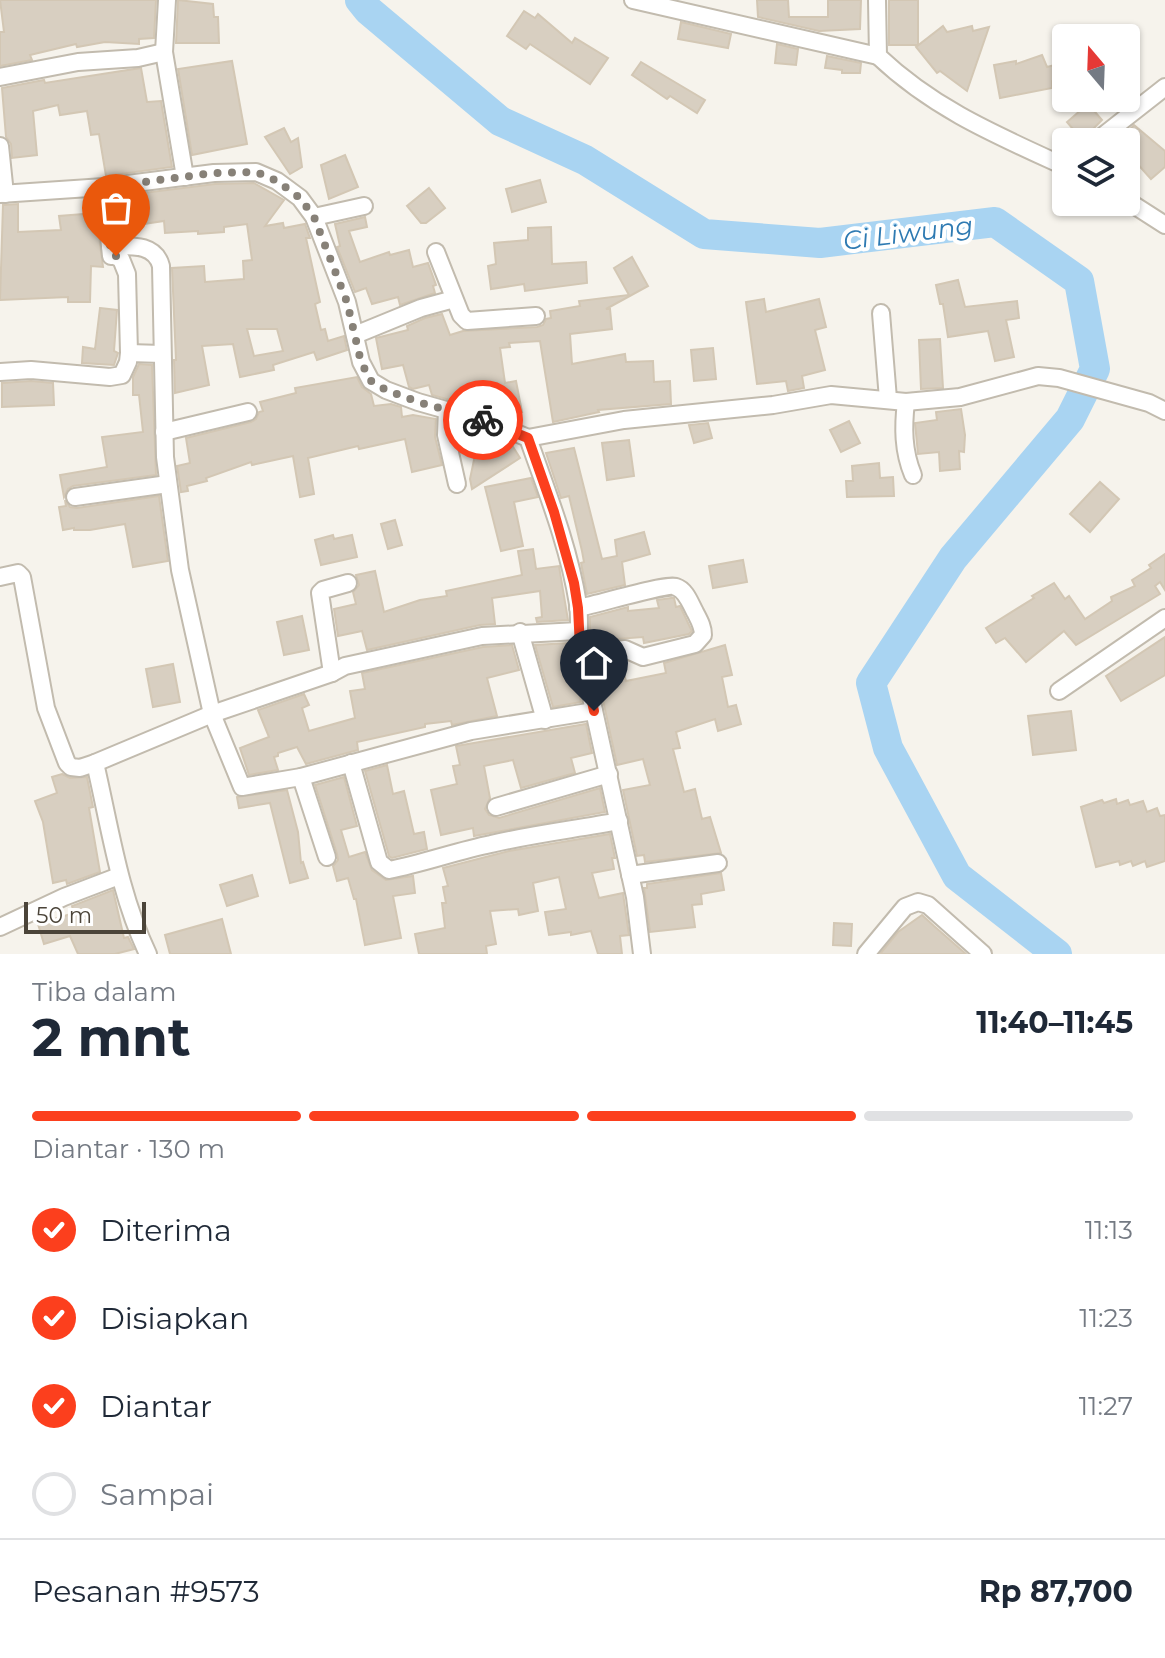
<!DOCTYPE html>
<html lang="id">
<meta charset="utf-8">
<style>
body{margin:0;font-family:Montserrat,sans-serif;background:#f2f2f3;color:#1f2937;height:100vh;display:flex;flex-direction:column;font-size:30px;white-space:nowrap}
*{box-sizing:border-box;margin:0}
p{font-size:26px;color:#747a83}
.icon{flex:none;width:44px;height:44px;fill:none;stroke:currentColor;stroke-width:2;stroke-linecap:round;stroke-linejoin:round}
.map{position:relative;height:954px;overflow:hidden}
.side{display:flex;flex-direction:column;background:#fff;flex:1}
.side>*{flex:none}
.needle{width:52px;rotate:341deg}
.controls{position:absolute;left:1052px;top:24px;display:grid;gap:16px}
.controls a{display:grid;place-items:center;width:88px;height:88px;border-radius:8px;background:#fff;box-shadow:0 2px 6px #0004;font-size:40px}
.scale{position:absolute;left:24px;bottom:20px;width:122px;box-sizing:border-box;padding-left:8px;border:4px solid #4b4439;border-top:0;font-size:22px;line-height:28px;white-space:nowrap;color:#4b4439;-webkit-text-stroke:6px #fff;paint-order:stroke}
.pin{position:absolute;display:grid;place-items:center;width:68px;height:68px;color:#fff;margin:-82px -34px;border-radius:50% 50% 50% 0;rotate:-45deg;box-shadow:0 0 8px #0007}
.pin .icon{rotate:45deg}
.courier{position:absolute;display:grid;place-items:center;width:80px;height:80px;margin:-40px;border:6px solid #fc3f1d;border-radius:50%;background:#fff;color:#222;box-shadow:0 2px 10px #0007}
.head em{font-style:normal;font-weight:700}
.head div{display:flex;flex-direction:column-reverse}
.head{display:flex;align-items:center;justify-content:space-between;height:136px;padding:0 32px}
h1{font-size:52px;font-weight:700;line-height:60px}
.bar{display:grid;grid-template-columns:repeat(4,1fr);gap:12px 8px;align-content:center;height:96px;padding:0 32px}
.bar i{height:10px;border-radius:6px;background:#e0e1e3}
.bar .selected{background:#fc3f1d}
.bar p{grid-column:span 4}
.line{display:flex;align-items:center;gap:20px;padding:0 32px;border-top:2px solid #e0e1e3}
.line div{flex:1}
ol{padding:0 32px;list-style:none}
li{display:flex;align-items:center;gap:24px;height:88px}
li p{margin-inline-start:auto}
li .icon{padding:8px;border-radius:50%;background:#fc3f1d;color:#fff;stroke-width:4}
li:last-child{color:#747a83}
li i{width:44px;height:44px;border:4px solid #e0e1e3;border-radius:50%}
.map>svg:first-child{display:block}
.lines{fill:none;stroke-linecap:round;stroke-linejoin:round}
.river{stroke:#a9d4f2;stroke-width:30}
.building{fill:#d8cfc1;stroke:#d3c7b4;stroke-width:2;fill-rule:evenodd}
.minor-casing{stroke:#c2bbae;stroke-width:20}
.minor{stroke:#fff;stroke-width:16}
.done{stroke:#878178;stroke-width:8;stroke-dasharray:0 14.4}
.route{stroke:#fc3f1d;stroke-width:10}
.labels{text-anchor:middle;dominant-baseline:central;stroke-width:8;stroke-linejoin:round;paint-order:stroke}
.water-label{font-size:26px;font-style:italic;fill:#2e7ab2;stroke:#fff}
</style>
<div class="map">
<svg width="1165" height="954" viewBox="0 0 1165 954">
<rect width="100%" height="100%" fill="#f6f3ec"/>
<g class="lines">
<path class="river" d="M 360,0 L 368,10 L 500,121 L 585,160 L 704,234 L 820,243 L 995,222 L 1079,281 L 1095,369 L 1070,419 L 953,558 L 871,683 L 888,748 L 957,876 L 1057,954"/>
</g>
<g class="building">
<path d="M 0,0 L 156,0 L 154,38 L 139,39 L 139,44 L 105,42 L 77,47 L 76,44 L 30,55 L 32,60 L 0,66 L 0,32 L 4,32 Z"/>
<path d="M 178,0 L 213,4 L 214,17 L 218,17 L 219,43 L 176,43 Z"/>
<path d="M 757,0 L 788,0 L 789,17 L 828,17 L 828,0 L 861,0 L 860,29 L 819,31 L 758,17 Z"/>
<rect x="889" y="0" width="29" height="45"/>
<path d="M 524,11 L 535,18 L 538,14 L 572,43 L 575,38 L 608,58 L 590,84 L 530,44 L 526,49 L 507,36 Z"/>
<path d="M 681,22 L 731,34 L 728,48 L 678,39 Z"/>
<path d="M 943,26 L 947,32 L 972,26 L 973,31 L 989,27 L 967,91 L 940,71 L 937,73 L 916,47 Z"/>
<path d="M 777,44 L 798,49 L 796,65 L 775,63 Z"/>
<path d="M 1042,55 L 1047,67 L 1066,62 L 1066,77 L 1052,81 L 1052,88 L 1000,98 L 994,65 L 1016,61 L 1016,64 Z"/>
<path d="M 827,56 L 861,63 L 860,73 L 842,73 L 842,70 L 825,68 Z"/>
<path d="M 232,61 L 247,144 L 192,155 L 178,69 Z"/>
<path d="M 641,62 L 705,100 L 697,113 L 670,96 L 667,99 L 632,75 Z"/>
<path d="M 141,68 L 147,102 L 161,101 L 172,167 L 106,176 L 99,134 L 91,135 L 87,111 L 60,115 L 58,105 L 33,111 L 37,155 L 12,158 L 11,144 L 6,137 L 2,88 L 44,80 L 45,83 Z"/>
<path d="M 1088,104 L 1102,120 L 1088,134 L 1084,142 L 1067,122 Z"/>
<path d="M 1134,125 L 1165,151 L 1165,167 L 1151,179 L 1126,151 L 1126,134 Z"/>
<path d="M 284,128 L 291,142 L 298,138 L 302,167 L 290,174 L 265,137 Z"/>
<path d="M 345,155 L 358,187 L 329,199 L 321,165 Z"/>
<path d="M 540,180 L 546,202 L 512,212 L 506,189 Z"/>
<path d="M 254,183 L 284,200 L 265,226 L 283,223 L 284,228 L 305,224 L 310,238 L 306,238 L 320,302 L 315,304 L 321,330 L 325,329 L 328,341 L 344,336 L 347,350 L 317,360 L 314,352 L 273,365 L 274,370 L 240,377 L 233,344 L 202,346 L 209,385 L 175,393 L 174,360 L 176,360 L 172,268 L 204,266 L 205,282 L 244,279 L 243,261 L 252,260 L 247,224 L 224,227 L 224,232 L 198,234 L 198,231 L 165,233 L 164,221 L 123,227 L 119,196 L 215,184 ZM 247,329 L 277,329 L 283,351 L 254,356 Z"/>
<path d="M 429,188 L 445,208 L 426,223 L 421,223 L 407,206 Z"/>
<path d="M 18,204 L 18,232 L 61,230 L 59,216 L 96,213 L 103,267 L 91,266 L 90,302 L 68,302 L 68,297 L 0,300 L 3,205 Z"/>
<path d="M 365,217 L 367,227 L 349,231 L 360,262 L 389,252 L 390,255 L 409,250 L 413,267 L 428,263 L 436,285 L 433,286 L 435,293 L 400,305 L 398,297 L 372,304 L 366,288 L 355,292 L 337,247 L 340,246 L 335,224 Z"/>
<path d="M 551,227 L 552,264 L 586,262 L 587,283 L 525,291 L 524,284 L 491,289 L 488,266 L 496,264 L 494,243 L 528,240 L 528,228 Z"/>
<path d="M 632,257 L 648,286 L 606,309 L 610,309 L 612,329 L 570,334 L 572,364 L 625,354 L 626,362 L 653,361 L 654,382 L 670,381 L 671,404 L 598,410 L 599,412 L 553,422 L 540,341 L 509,343 L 510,347 L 500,348 L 505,383 L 516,381 L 522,412 L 507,415 L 504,399 L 484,405 L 480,391 L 450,400 L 432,395 L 429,385 L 413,389 L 409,387 L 403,365 L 382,369 L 376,338 L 408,330 L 407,326 L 425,318 L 442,314 L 450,335 L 463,331 L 537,327 L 543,325 L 546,319 L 551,318 L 550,311 L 580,306 L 579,301 L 629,295 L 614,268 Z"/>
<path d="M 958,280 L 965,307 L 1017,301 L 1019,318 L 1006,320 L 1014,357 L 995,361 L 988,331 L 948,337 L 943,304 L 940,304 L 936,285 Z"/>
<path d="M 764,299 L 766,312 L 819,299 L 826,327 L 815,330 L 825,370 L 802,376 L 804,388 L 788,391 L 786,381 L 757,384 L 746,302 Z"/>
<path d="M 100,308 L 117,310 L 114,351 L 118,353 L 114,365 L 82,363 L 83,347 L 95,349 Z"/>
<path d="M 940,339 L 943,388 L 921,389 L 919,340 Z"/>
<path d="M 713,348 L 716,379 L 694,381 L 691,350 Z"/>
<path d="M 139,364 L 152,365 L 156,475 L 73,486 L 68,489 L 64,497 L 60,475 L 107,467 L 102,437 L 143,432 L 139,395 L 133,395 L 133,377 Z"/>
<path d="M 357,377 L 362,387 L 371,394 L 374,406 L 391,404 L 401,407 L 402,417 L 413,415 L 436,419 L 435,437 L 442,465 L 412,472 L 405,439 L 359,449 L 358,446 L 308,458 L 314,494 L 300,497 L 293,456 L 252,465 L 251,462 L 206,478 L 207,481 L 187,486 L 188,491 L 181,492 L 177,466 L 190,463 L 186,438 L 251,422 L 256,419 L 259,412 L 263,411 L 260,402 L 296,393 L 295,388 Z"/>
<path d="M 31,381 L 53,383 L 54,405 L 2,407 L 2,383 Z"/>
<path d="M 961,409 L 965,435 L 964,452 L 959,451 L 960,469 L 940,471 L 939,452 L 918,454 L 915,423 L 937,420 L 936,412 Z"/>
<path d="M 849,421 L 860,443 L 841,452 L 830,430 Z"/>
<path d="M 708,423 L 712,438 L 694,443 L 689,425 Z"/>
<path d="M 480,431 L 510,442 L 520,458 L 472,489 L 470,479 Z"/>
<path d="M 629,440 L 634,476 L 607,480 L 602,443 Z"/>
<path d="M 574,448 L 602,559 L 617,556 L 615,540 L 644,532 L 650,554 L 622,562 L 625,585 L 587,594 L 581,563 L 584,562 L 582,551 L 569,496 L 561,498 L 546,453 Z"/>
<path d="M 879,463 L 880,478 L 893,477 L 894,496 L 847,497 L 846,481 L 853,481 L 852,466 Z"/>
<path d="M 531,478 L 538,497 L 514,502 L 523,546 L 501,551 L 485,487 Z"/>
<path d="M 1100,482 L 1119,499 L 1090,532 L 1070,514 Z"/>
<path d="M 159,496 L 168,561 L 133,567 L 125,524 L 90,530 L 74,530 L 74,528 L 63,530 L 59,507 L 66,506 L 65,500 L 70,507 L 77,508 Z"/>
<path d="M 395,520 L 402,545 L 388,549 L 381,524 Z"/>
<path d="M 333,535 L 334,539 L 352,535 L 357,557 L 321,565 L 315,540 Z"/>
<path d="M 533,549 L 536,569 L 559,566 L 568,620 L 537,622 L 536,618 L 542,617 L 540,591 L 492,598 L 495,624 L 480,625 L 367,650 L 362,631 L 338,636 L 334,609 L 356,604 L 353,592 L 359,585 L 356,575 L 375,571 L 384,612 L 420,600 L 447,596 L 446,591 L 522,575 L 518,551 Z"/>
<path d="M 1165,554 L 1165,590 L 1160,582 L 1155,586 L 1160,594 L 1076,645 L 1064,631 L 1026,662 L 1005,638 L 996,643 L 986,628 L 1034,598 L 1032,596 L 1054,583 L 1065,599 L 1069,596 L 1085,619 L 1112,601 L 1111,597 L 1135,586 L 1132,580 L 1151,568 L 1149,565 Z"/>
<path d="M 743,560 L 747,582 L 713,588 L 709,566 Z"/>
<path d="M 671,598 L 674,598 L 676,607 L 680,606 L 689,625 L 692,631 L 689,634 L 644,643 L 643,637 L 590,641 L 590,617 L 628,607 L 628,611 L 659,608 L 657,600 Z"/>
<path d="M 302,616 L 309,650 L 284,655 L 277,622 Z"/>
<path d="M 1165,637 L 1165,675 L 1121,701 L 1106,676 Z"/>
<path d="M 568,643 L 581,702 L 553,707 L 535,645 Z"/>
<path d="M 512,645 L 519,670 L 487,678 L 497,716 L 452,725 L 451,721 L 425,724 L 425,727 L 357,742 L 358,750 L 306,764 L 297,747 L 278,753 L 278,756 L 274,757 L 278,770 L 249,775 L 240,748 L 269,737 L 258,710 L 304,694 L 309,705 L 302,708 L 309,731 L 355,718 L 350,691 L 365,689 L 362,673 L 483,647 Z"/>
<path d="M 725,645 L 732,675 L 722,677 L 728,707 L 736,705 L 741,724 L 718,731 L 715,719 L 676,732 L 680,748 L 673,749 L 684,792 L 695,789 L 702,819 L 710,817 L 721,853 L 645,862 L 644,855 L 637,856 L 623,790 L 650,785 L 643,759 L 617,765 L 595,663 L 620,660 L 626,681 L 666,673 L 664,663 Z"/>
<path d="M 173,664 L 180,702 L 153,707 L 146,669 Z"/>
<path d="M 1071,711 L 1076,750 L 1033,755 L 1028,716 Z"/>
<path d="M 586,724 L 592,753 L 571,758 L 575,773 L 521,788 L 513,760 L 484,766 L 490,798 L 485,809 L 489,815 L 499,818 L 600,788 L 605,812 L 474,836 L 473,828 L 441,835 L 431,790 L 457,784 L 453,766 L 460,765 L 456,746 Z"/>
<path d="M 387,765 L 393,794 L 404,791 L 414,834 L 424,832 L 427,849 L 392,858 L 389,856 L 365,771 Z"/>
<path d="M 62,774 L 70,778 L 87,777 L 93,807 L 89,808 L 100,872 L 67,884 L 66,880 L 53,883 L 43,822 L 35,801 L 57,793 L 52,777 Z"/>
<path d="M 344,777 L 357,826 L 341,830 L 349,857 L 365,852 L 372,870 L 386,880 L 413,876 L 415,893 L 393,896 L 401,938 L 365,945 L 356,899 L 354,899 L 348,878 L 337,881 L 333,866 L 338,860 L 337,854 L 315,785 Z"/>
<path d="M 287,790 L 298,832 L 301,863 L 303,862 L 308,878 L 290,883 L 270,803 L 239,808 L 237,797 Z"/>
<path d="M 1116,799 L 1117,804 L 1128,800 L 1130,805 L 1143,801 L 1147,812 L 1157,808 L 1160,816 L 1165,815 L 1165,861 L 1147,867 L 1145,861 L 1133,866 L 1131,861 L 1120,865 L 1119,861 L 1096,867 L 1081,807 L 1102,800 L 1104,803 Z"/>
<path d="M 610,834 L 615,858 L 612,858 L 614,869 L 592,873 L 599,898 L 623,893 L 629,935 L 620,936 L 622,954 L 598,954 L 591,931 L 571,935 L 571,932 L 549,935 L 545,912 L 566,909 L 559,877 L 533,883 L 538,911 L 519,915 L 518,909 L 490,911 L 496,944 L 486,946 L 487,954 L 419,954 L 415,934 L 445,928 L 442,903 L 446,903 L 443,887 L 448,886 L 443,868 L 509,851 Z"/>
<path d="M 721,873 L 724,890 L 701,894 L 702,904 L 692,905 L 695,927 L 650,932 L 644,888 L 647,888 L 647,884 Z"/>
<path d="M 252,875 L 258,896 L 227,906 L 220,885 Z"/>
<path d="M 113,890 L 124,938 L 128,937 L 134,949 L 115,954 L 78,954 L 70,936 L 44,944 L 38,924 L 74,913 L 72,906 Z"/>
<path d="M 922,915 L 934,926 L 966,954 L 880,954 L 898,932 Z"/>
<path d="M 222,919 L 231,954 L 170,954 L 165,935 Z"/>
<path d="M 834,923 L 852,924 L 851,946 L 833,945 Z"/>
</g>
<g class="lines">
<defs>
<g id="minor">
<path d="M 167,0 L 164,52 L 185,177"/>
<path d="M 633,0 L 878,56"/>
<path d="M 877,0 L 878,56 C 934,109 996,135 1066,167"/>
<path d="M 0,77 L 78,62 L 138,58 L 164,52"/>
<path d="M 1095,142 L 1165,87"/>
<path d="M 0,146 L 5,194"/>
<path d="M 104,187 L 111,256"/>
<path d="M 0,194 L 104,187 L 214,173 L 256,172 L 277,181 L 300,198 L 314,217 L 347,302 L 361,362 L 371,381 L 386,390 L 418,402 L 492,423 L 528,438 C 547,492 569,547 578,604 C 580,618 578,633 580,647 L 635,897 L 642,954"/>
<path d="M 1126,200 L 1165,225"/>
<path d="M 314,217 L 364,206"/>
<path d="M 110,246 C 130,246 155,243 161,266 L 165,457 L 180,570 L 212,714 L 242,787 L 301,777 L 471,731 L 594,711"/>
<path d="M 436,252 L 461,315 L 467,321 L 536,316"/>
<path d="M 881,313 L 888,399"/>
<path d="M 355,335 L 421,308 L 454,299"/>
<path d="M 129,353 L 162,354"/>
<path d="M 0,372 L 31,370 L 110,377 L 122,375 L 128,362 L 129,353 L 127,274 L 121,259 L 111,254"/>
<path d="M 906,402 C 903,427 903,451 913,475"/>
<path d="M 447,410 L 446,435 L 457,484"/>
<path d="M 164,432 L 248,412"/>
<path d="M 528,438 L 624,420 L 773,405 L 831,395 L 906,402 L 960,397 L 1038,376 L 1059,378 L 1149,403 L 1165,411"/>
<path d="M 75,497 L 168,484"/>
<path d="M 0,577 L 18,573 L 22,577 L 46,708 L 67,763 L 71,767 L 80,768 L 95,763"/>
<path d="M 578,608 C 594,605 669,583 676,587 C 686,590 690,603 695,612 C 699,620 703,626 703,635 L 695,644 L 643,657 L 625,649 L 581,653"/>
<path d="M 520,632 L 545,720"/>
<path d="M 332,673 L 320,593 L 323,590 L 348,583"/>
<path d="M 1059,691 L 1165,618"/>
<path d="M 351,763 L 379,862 L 389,870 C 424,863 457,851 491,844 C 533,834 577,829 619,821"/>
<path d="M 301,777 L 327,857"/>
<path d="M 496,807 L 609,774"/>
<path d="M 630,875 L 718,863"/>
<path d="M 0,927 L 64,897 L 119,876"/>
<path d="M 148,954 C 119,894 110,827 95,763 L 212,714 L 332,673 L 345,666 L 482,636 L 578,631"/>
<path d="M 866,954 L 905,907 L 918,902 L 928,905 L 983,954"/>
</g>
</defs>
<use href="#minor" class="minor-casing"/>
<use href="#minor" class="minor"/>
</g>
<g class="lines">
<path class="done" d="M 116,256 L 111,254 L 104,187 L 214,173 L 256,172 L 277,181 L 300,198 L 314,217 L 347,302 L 361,362 L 371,381 L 386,390 L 418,402 L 483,420"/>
<path class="route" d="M 483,420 L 528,438 L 554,512 L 574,583 L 578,608 L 580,647 L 594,711"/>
</g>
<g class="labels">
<g class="water-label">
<text transform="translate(908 233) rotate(-7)">Ci Liwung</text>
</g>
</g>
</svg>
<div class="controls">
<a><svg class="needle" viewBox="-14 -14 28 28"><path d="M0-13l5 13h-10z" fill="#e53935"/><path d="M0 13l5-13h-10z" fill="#747a83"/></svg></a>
<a><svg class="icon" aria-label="layers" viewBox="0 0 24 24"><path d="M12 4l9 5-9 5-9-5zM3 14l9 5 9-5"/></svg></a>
</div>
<div class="scale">50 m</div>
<div class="pin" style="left:116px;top:256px;background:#ea580c"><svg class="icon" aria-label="bag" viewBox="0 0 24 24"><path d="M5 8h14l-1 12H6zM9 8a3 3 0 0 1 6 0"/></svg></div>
<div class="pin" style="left:594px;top:711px;background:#1f2937"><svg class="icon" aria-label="home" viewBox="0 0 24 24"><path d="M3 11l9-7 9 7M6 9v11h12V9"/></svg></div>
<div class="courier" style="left:483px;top:420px"><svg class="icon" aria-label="bike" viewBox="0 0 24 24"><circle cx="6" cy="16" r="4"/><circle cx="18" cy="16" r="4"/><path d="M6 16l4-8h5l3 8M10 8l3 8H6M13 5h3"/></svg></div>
</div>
<section class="side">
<div class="head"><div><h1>2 mnt</h1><p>Tiba dalam</p></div><em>11:40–11:45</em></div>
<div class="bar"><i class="selected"></i><i class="selected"></i><i class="selected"></i><i></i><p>Diantar · 130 m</p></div>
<ol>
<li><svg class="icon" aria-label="check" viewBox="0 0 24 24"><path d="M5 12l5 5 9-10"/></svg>Diterima<p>11:13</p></li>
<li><svg class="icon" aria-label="check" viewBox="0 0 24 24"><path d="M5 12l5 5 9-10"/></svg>Disiapkan<p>11:23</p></li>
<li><svg class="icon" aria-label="check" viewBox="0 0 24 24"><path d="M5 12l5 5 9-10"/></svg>Diantar<p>11:27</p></li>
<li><i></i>Sampai</li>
</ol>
<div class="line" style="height:104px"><div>Pesanan #9573</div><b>Rp 87,700</b></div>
</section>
